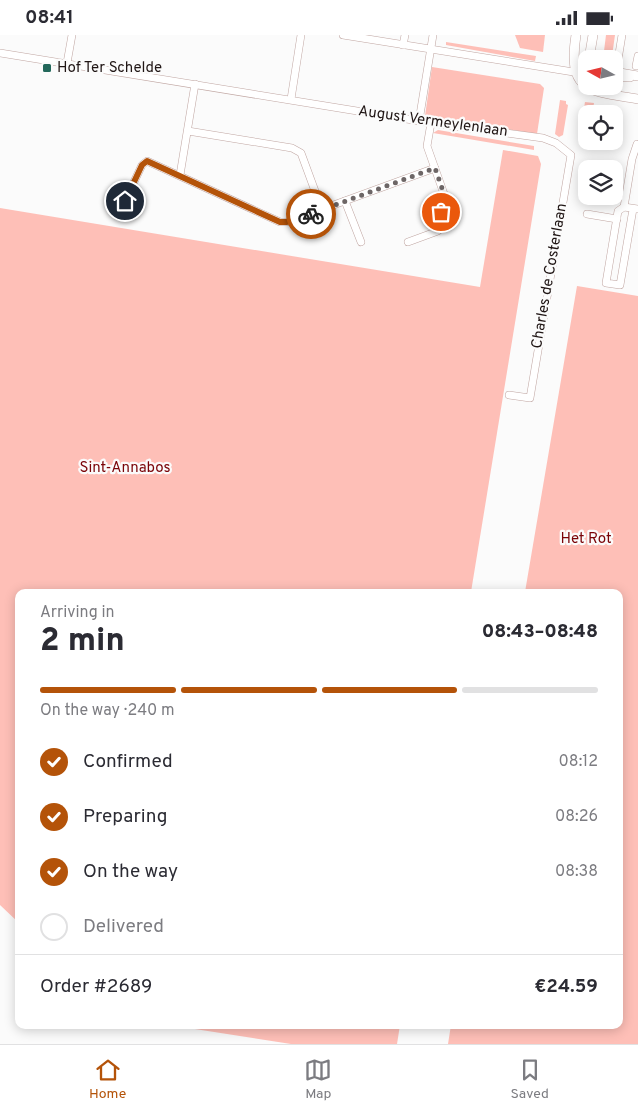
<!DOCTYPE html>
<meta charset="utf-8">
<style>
body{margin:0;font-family:Overpass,sans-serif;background:#f7f7f7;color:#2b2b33;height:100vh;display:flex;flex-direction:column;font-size:19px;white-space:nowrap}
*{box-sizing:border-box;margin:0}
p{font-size:16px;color:#7c7c81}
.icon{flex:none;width:28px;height:28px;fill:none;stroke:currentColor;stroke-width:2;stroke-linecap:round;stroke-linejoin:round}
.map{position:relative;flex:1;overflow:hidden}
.details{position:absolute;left:15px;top:554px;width:608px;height:440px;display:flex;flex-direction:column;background:#fff;border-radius:10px;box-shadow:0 2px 12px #0003}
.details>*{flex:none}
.needle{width:32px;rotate:278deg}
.buttons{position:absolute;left:578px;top:15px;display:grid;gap:10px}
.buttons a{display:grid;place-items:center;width:45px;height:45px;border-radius:10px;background:#fff;box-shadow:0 2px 12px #0003;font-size:25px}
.pin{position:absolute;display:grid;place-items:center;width:42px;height:42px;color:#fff;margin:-21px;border:2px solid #fff;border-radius:50%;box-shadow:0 1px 5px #0007}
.courier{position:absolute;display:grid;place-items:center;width:50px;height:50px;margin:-25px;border:4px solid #b45309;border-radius:50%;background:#fff;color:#222;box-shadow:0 1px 6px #0007}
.head em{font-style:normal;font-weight:800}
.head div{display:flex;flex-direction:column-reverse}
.head{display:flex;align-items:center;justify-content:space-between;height:85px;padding:0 25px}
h1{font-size:32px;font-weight:800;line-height:38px}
.bar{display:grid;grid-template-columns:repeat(4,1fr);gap:8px 5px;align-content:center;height:60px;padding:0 25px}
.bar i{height:6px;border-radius:4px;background:#e1e1e2}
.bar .active{background:#b45309}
.bar p{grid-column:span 4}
.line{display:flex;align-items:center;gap:12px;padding:0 25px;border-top:1px solid #e1e1e2}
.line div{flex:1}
ol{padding:0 25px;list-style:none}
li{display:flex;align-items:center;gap:15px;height:55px}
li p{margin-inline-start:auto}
li .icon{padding:5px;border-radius:50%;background:#b45309;color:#fff;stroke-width:4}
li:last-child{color:#7c7c81}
li i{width:28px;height:28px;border:2px solid #e1e1e2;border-radius:50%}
.status{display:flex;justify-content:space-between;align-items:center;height:35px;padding:0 25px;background:#fff;direction:ltr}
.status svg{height:14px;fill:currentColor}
.tabs{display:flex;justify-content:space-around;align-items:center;height:70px;border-top:1px solid #e1e1e2;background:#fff;font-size:14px;color:#7c7c81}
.tabs a{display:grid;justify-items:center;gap:2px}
.tabs .active{color:#b45309}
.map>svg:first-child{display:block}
.green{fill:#febfb7}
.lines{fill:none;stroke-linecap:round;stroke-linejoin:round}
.minor-casing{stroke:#c0a6a2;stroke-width:8}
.major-casing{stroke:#c0a6a2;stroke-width:10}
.minor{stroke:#fff;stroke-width:7}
.major{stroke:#fff;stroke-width:9}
.done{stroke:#6d6666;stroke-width:5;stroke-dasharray:0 9}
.route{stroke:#b45309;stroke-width:6}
.poi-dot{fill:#23685b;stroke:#fbfbfb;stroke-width:2}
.labels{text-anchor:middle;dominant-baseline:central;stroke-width:4.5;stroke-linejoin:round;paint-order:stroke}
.poi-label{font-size:15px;fill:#201615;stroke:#fbfbfb;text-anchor:start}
.street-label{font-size:15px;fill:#201615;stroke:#fbfbfb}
.park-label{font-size:15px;fill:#7a0408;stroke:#fbfbfb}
</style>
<div class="status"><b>08:41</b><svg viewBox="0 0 49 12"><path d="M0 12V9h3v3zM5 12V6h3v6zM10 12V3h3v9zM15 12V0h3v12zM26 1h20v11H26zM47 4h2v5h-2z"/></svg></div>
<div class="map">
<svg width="638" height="1009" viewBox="0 0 638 1009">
<rect width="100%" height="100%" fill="#fbfbfb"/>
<g class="green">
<path d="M 515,0 L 545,0 L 543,17 L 520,13 Z"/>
<path d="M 606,0 L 615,0 L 612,21 L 606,20 L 606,17 L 604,16 Z"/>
<path d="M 446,7 L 536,21 L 535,26 L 446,10 Z"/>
<path d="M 432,32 L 540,49 L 544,53 L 537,99 L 425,81 Z"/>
<path d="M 560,65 L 566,66 L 566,69 L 568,70 L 563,100 L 559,102 L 555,99 Z"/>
<path d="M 585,67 L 594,68 L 592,79 L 586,79 L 586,106 L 583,107 L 579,102 Z"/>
<path d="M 438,95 L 534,111 L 534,115 L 433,98 Z"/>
<path d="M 503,115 L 538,121 L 541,129 L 471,557 L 19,558 L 19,888 L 0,870 L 0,173 L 480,252 Z"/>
<path d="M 577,251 L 638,261 L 638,1009 L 448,1009 L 451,990 L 619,990 L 619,558 L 525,557 Z"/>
<path d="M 169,990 L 400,990 L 397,1009 L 291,1009 Z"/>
</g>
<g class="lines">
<defs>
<g id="minor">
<path d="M 343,0 L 586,39"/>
<path d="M 403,10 L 405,0"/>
<path d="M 0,18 L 431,88 L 543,103 L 556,108 L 571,120 L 530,363 L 509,360"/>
<path d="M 67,28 L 72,0"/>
<path d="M 636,31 L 638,21"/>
<path d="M 616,37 L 622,0"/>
<path d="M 614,42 L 630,43"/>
<path d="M 618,43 L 615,46 L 614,54 L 620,61"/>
<path d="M 291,64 L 301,0"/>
<path d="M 419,86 L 433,0"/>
<path d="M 188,96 L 292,113 L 301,118 L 322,175"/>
<path d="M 180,140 L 195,49"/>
<path d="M 345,166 L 361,207"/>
<path d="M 135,170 L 125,166 L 142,130 L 147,126 L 280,187 L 287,187 L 435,133"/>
<path d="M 624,172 L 632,124 L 637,109"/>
<path d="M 633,174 L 620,250 L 606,248 L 618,176 L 624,172 L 638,174"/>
<path d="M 587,179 L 617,184"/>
<path d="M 408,207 L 438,196 L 444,159 L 427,111 L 431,88"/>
</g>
<g id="major">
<path d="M 576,0 C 567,58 590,56 638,64"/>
<path d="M 589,24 L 593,0"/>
<path d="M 614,37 L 638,41"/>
</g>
</defs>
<use href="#minor" class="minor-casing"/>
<use href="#major" class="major-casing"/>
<use href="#minor" class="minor"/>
<use href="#major" class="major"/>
</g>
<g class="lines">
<path class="done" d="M 311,179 L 435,133 L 444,159 L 441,177"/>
<path class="route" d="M 125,166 L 142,130 L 147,126 L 280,187 L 287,187 L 311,179"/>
</g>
<rect class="poi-dot" x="42" y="28" width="10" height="10" rx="2.5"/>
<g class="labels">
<g class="poi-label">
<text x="57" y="33">Hof Ter Schelde</text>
</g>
<g class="street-label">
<text transform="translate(433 87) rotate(8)">August Vermeylenlaan</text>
<text transform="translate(550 241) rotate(-80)">Charles de Costerlaan</text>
</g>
<g class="park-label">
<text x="125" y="433">Sint-Annabos</text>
<text x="586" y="504">Het Rot</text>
</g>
</g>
</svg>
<div class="buttons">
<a><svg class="needle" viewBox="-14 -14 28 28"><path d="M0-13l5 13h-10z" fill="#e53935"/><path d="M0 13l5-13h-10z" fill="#7c7c81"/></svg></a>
<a><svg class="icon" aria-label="locate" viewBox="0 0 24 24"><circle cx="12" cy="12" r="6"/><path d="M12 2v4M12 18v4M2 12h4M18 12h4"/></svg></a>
<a><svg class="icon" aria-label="layers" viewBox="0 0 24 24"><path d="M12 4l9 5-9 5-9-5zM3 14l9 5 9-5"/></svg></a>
</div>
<div class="pin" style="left:441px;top:177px;background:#ea580c"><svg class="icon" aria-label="bag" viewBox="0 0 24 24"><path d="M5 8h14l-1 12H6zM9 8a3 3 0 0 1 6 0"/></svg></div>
<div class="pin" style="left:125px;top:166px;background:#1f2937"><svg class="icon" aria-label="home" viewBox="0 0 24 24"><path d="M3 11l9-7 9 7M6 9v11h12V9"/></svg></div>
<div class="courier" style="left:311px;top:179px"><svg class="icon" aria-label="bike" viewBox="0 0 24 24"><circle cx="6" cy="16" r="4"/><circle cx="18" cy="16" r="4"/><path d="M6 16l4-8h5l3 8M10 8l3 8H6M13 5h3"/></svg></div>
<section class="details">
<div class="head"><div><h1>2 min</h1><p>Arriving in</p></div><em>08:43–08:48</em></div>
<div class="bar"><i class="active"></i><i class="active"></i><i class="active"></i><i></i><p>On the way · 240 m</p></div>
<ol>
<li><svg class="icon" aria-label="check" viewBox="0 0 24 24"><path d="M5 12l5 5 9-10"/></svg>Confirmed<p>08:12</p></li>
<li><svg class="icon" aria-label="check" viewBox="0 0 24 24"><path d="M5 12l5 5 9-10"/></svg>Preparing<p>08:26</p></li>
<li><svg class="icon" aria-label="check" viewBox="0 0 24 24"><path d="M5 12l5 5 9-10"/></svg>On the way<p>08:38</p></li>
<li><i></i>Delivered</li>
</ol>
<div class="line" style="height:65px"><div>Order #2689</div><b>€24.59</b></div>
</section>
</div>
<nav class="tabs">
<a class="active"><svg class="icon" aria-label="home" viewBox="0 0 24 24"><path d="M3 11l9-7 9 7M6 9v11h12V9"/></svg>Home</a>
<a><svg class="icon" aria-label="map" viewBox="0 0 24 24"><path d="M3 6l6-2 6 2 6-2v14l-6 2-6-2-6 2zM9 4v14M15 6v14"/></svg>Map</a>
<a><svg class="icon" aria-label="saved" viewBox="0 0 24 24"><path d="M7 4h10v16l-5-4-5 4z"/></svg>Saved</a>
</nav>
